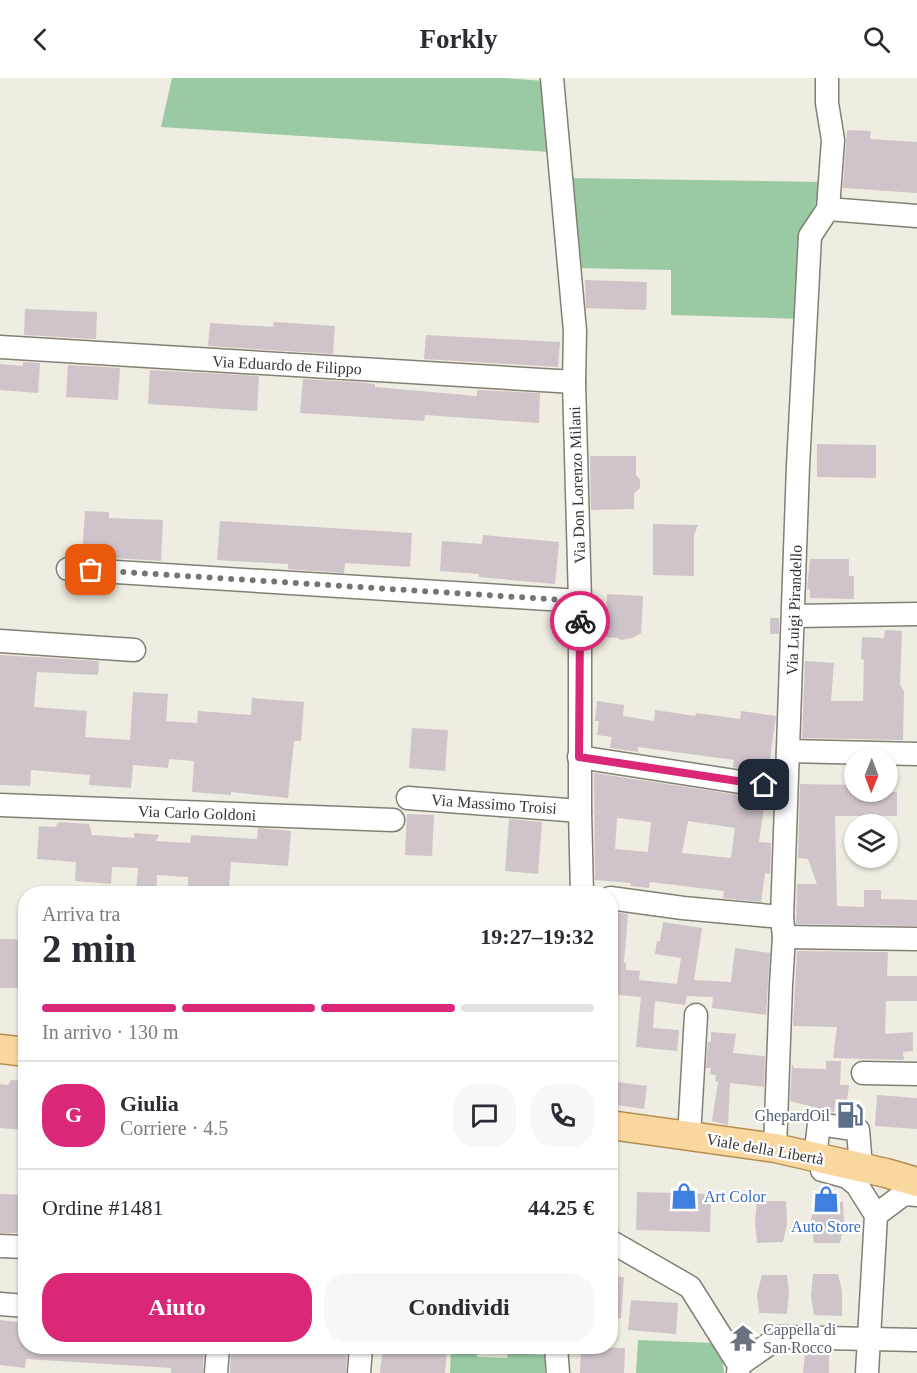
<!DOCTYPE html>
<html lang="it">
<meta charset="utf-8">
<style>
body{margin:0;font-family:Georgia,serif;background:#f7f7f7;color:#2b2b33;height:100vh;display:flex;flex-direction:column;font-size:22px;white-space:nowrap}
*{box-sizing:border-box;margin:0}
p{font-size:20px;color:#7c7c81}
.icon{flex:none;width:33px;height:33px;fill:none;stroke:currentColor;stroke-width:2;stroke-linecap:round;stroke-linejoin:round}
.map{position:relative;flex:1;overflow:hidden}
.details{position:absolute;left:18px;top:808px;width:600px;height:468px;display:flex;flex-direction:column;background:#fff;border-radius:24px;box-shadow:0 2px 4px #0004}
.details>*{flex:none}
.needle{width:39px;rotate:181deg}
.tools{position:absolute;left:844px;top:670px;display:grid;gap:12px}
.tools a{display:grid;place-items:center;width:54px;height:54px;border-radius:50%;background:#fff;box-shadow:0 2px 4px #0004;font-size:30px}
.pin{position:absolute;display:grid;place-items:center;width:51px;height:51px;color:#fff;margin:-26px;border-radius:12px;box-shadow:0 3px 9px #0006}
.courier{position:absolute;display:grid;place-items:center;width:60px;height:60px;margin:-30px;border:4px solid #db2777;border-radius:50%;background:#fff;color:#222;box-shadow:0 2px 8px #0007}
.summary em{font-style:normal;font-weight:700}
.summary div{display:flex;flex-direction:column-reverse}
.summary{display:flex;align-items:center;justify-content:space-between;height:102px;padding:0 24px}
h1{font-size:39px;font-weight:700;line-height:45px}
.bar{display:grid;grid-template-columns:repeat(4,1fr);gap:9px 6px;align-content:center;height:72px;padding:0 24px}
.bar i{height:8px;border-radius:4px;background:#e1e1e2}
.bar .on{background:#db2777}
.bar p{grid-column:span 4}
.line{display:flex;align-items:center;gap:15px;padding:0 24px;border-top:2px solid #e1e1e2}
.line div{flex:1}
.round{display:grid;place-items:center;flex:none;width:63px;height:63px;border-radius:24px;background:#f7f7f7}
.cta{display:flex;gap:12px;margin-top:auto;padding:12px 24px}
.cta a{flex:1;height:69px;border-radius:24px;background:#db2777;color:#fff;font-size:24px;font-weight:700;line-height:69px;text-align:center}
.cta a+a{background:#f7f7f7;color:#2b2b33}
header{display:flex;justify-content:space-between;align-items:center;height:78px;padding:0 24px;background:#fff;font-size:27px;font-weight:700}
.map>svg:first-child{display:block}
.green{fill:#9acaa4}
.building{fill:#cfc4ca;fill-rule:evenodd}
.lines{fill:none;stroke-linecap:round;stroke-linejoin:round}
.minor-casing{stroke:#827f75;stroke-width:25}
.major-casing{stroke:#b48d50;stroke-width:31}
.minor{stroke:#fff;stroke-width:22}
.major{stroke:#fbd7a0;stroke-width:28}
.done{stroke:#77756f;stroke-width:6;stroke-dasharray:0 10.8}
.route{stroke:#db2777;stroke-width:8}
.labels{text-anchor:middle;dominant-baseline:central;stroke-width:4.5;stroke-linejoin:round;paint-order:stroke}
.street-label{font-size:16px;fill:#373531;stroke:#fff}
.service-label{font-size:16px;fill:#4e5e75;stroke:#fff;text-anchor:end}
.shop-label{font-size:16px;fill:#366cbe;stroke:#fff;text-anchor:start}
.worship-label{font-size:16px;fill:#5b616d;stroke:#fff;text-anchor:start}
</style>
<header><svg class="icon" aria-label="back" viewBox="0 0 24 24"><path d="M15 5l-7 7 7 7"/></svg>Forkly<svg class="icon" aria-label="search" viewBox="0 0 24 24"><circle cx="10" cy="10" r="6"/><path d="M15 15l6 6"/></svg></header>
<div class="map">
<svg width="917" height="1295" viewBox="0 0 917 1295">
<rect width="100%" height="100%" fill="#efece1"/>
<g class="green">
<path d="M 172,0 L 504,0 L 544,3 L 551,74 L 161,49 Z"/>
<path d="M 567,100 L 822,104 L 814,131 L 805,150 L 802,241 L 671,237 L 671,192 L 576,190 Z"/>
<path d="M 638,1262 L 713,1265 L 722,1277 L 724,1295 L 636,1295 Z"/>
<path d="M 451,1271 L 477,1272 L 477,1279 L 507,1280 L 508,1275 L 545,1277 L 545,1295 L 450,1295 Z"/>
</g>
<g class="building">
<path d="M 847,52 L 871,53 L 870,61 L 917,64 L 917,115 L 843,110 Z"/>
<path d="M 585,202 L 647,204 L 646,232 L 586,230 Z"/>
<path d="M 25,231 L 97,234 L 96,261 L 24,257 Z"/>
<path d="M 274,244 L 335,248 L 333,276 L 208,268 L 210,245 L 273,249 Z"/>
<path d="M 426,257 L 560,264 L 558,289 L 424,281 Z"/>
<path d="M 23,284 L 40,285 L 38,315 L 0,312 L 0,286 L 23,288 Z"/>
<path d="M 68,287 L 120,290 L 118,322 L 66,319 Z"/>
<path d="M 150,292 L 259,298 L 257,333 L 148,326 Z"/>
<path d="M 303,301 L 356,304 L 375,306 L 375,309 L 477,318 L 477,312 L 540,315 L 539,345 L 425,337 L 424,343 L 300,335 Z"/>
<path d="M 817,366 L 876,367 L 876,400 L 817,399 Z"/>
<path d="M 590,378 L 636,378 L 636,397 L 640,402 L 640,410 L 634,415 L 634,431 L 591,432 Z"/>
<path d="M 85,433 L 109,434 L 109,440 L 163,442 L 161,483 L 82,478 Z"/>
<path d="M 220,443 L 412,455 L 410,489 L 345,485 L 344,495 L 288,491 L 288,486 L 217,482 Z"/>
<path d="M 653,446 L 698,447 L 694,457 L 694,498 L 653,497 Z"/>
<path d="M 483,457 L 559,464 L 555,506 L 479,499 L 479,496 L 440,493 L 442,463 L 482,466 Z"/>
<path d="M 810,481 L 849,481 L 849,498 L 854,498 L 854,521 L 810,520 L 810,511 L 807,511 Z"/>
<path d="M 607,516 L 643,518 L 641,555 L 632,560 L 621,562 L 618,560 L 605,559 Z"/>
<rect x="770" y="540" width="9" height="16"/>
<path d="M 885,552 L 902,553 L 900,607 L 904,613 L 903,662 L 802,660 L 805,583 L 834,585 L 831,623 L 863,623 L 864,582 L 861,581 L 862,559 L 884,560 Z"/>
<path d="M 0,577 L 99,583 L 98,597 L 37,594 L 34,629 L 87,633 L 85,659 L 130,662 L 133,614 L 168,616 L 166,643 L 197,645 L 198,633 L 251,637 L 252,620 L 304,624 L 301,663 L 294,663 L 288,720 L 231,714 L 231,717 L 192,714 L 194,683 L 169,681 L 168,690 L 133,687 L 131,710 L 89,707 L 90,697 L 31,692 L 30,708 L 0,707 Z"/>
<path d="M 597,623 L 624,627 L 623,638 L 654,643 L 655,632 L 695,638 L 696,635 L 740,641 L 741,633 L 776,638 L 768,695 L 733,689 L 734,682 L 638,669 L 638,674 L 610,670 L 612,659 L 597,657 L 599,643 L 595,643 Z"/>
<path d="M 412,650 L 448,652 L 445,693 L 409,690 Z"/>
<path d="M 594,695 L 765,721 L 759,764 L 771,765 L 770,796 L 765,795 L 761,824 L 723,820 L 724,813 L 650,804 L 649,810 L 630,808 L 631,805 L 595,802 ZM 617,740 L 651,744 L 648,774 L 615,771 ZM 688,743 L 735,750 L 731,780 L 682,775 Z"/>
<path d="M 800,706 L 855,707 L 855,714 L 897,714 L 897,738 L 835,738 L 837,828 L 864,829 L 864,812 L 881,812 L 881,821 L 917,822 L 917,848 L 796,846 L 797,806 L 817,806 L 808,781 L 798,780 Z"/>
<path d="M 407,736 L 434,737 L 432,778 L 405,777 Z"/>
<path d="M 509,741 L 542,744 L 538,796 L 505,793 Z"/>
<path d="M 59,744 L 89,746 L 92,757 L 134,760 L 134,755 L 159,757 L 156,763 L 190,765 L 191,757 L 257,761 L 258,750 L 291,753 L 288,788 L 231,784 L 229,810 L 188,808 L 188,799 L 157,797 L 156,816 L 136,815 L 138,790 L 112,789 L 111,806 L 75,803 L 76,784 L 37,781 L 39,748 L 55,749 Z"/>
<path d="M 610,834 L 628,836 L 624,885 L 626,885 L 626,892 L 640,893 L 639,902 L 677,906 L 681,880 L 655,876 L 657,863 L 660,863 L 663,844 L 702,850 L 694,902 L 731,904 L 735,870 L 770,875 L 766,937 L 712,930 L 713,919 L 687,918 L 685,927 L 655,923 L 653,950 L 679,952 L 677,973 L 636,969 L 641,919 L 610,916 Z"/>
<path d="M 0,861 L 15,861 L 20,863 L 20,874 L 26,874 L 26,910 L 0,910 Z"/>
<path d="M 797,873 L 888,874 L 887,898 L 917,898 L 917,923 L 886,923 L 885,956 L 913,954 L 913,973 L 903,974 L 904,982 L 833,980 L 837,949 L 793,948 Z"/>
<path d="M 711,954 L 736,956 L 733,975 L 765,978 L 764,1009 L 730,1005 L 728,1047 L 712,1043 L 718,1004 L 715,1003 L 716,997 L 710,996 L 711,990 L 706,990 L 708,964 L 711,964 Z"/>
<path d="M 826,983 L 841,983 L 840,1007 L 849,1007 L 847,1022 L 836,1021 L 834,1034 L 790,1023 L 792,986 L 794,990 L 826,991 Z"/>
<path d="M 11,1002 L 26,1003 L 26,1052 L 0,1050 L 0,1006 L 8,1007 Z"/>
<path d="M 610,1003 L 647,1008 L 644,1031 L 610,1026 Z"/>
<path d="M 877,1017 L 917,1020 L 917,1051 L 875,1048 Z"/>
<path d="M 637,1114 L 711,1116 L 710,1154 L 636,1152 Z"/>
<path d="M 0,1116 L 26,1117 L 26,1155 L 0,1155 Z"/>
<path d="M 757,1123 L 786,1123 L 787,1145 L 783,1164 L 757,1165 L 755,1143 Z"/>
<path d="M 814,1123 L 843,1124 L 844,1145 L 840,1165 L 814,1165 L 811,1143 Z"/>
<path d="M 813,1196 L 838,1196 L 842,1213 L 842,1238 L 814,1237 L 811,1218 Z"/>
<path d="M 762,1197 L 787,1197 L 789,1214 L 787,1236 L 759,1235 L 757,1216 Z"/>
<path d="M 610,1198 L 624,1199 L 621,1240 L 610,1240 Z"/>
<path d="M 631,1222 L 678,1225 L 676,1256 L 628,1252 Z"/>
<path d="M 0,1242 L 26,1245 L 26,1269 L 204,1269 L 203,1295 L 171,1295 L 171,1290 L 26,1281 L 25,1290 L 0,1287 Z"/>
<path d="M 231,1269 L 347,1269 L 346,1295 L 230,1295 Z"/>
<path d="M 383,1269 L 415,1269 L 447,1272 L 445,1295 L 380,1295 Z"/>
<path d="M 581,1269 L 625,1270 L 624,1295 L 580,1295 Z"/>
<path d="M 805,1275 L 829,1276 L 829,1295 L 803,1295 Z"/>
</g>
<g class="lines">
<defs>
<g id="minor">
<path d="M 552,0 L 575,253 L 574,304 L 580,523 L 580,733 L 582,816"/>
<path d="M 828,131 L 917,138"/>
<path d="M 0,269 L 574,304"/>
<path d="M 68,491 L 580,523"/>
<path d="M 794,538 L 917,536"/>
<path d="M 0,563 L 134,572"/>
<path d="M 788,673 L 917,676"/>
<path d="M 579,679 L 786,711"/>
<path d="M 408,720 L 580,733"/>
<path d="M 0,727 L 393,742"/>
<path d="M 610,820 L 683,830 L 782,839"/>
<path d="M 784,859 L 917,861"/>
<path d="M 863,995 L 917,996"/>
<path d="M 689,1059 L 696,937"/>
<path d="M 775,1070 L 781,907 L 784,859 L 782,839 L 798,388 L 810,158 L 828,131 L 833,62 L 827,25 L 827,0"/>
<path d="M 815,1079 L 819,1046 L 858,1052 L 861,1089"/>
<path d="M 822,1092 L 847,1099 L 857,1107 L 876,1137 L 867,1295"/>
<path d="M 876,1137 L 904,1116 L 917,1117"/>
<path d="M 610,1163 L 690,1209 L 739,1287 L 738,1295"/>
<path d="M 0,1168 L 26,1169"/>
<path d="M 0,1226 L 26,1228"/>
<path d="M 556,1269 L 558,1295"/>
<path d="M 739,1287 L 779,1259 L 917,1262"/>
<path d="M 216,1295 L 218,1269"/>
<path d="M 359,1295 L 361,1269"/>
</g>
<g id="major">
<path d="M 0,971 L 26,974"/>
<path d="M 610,1047 L 775,1070 L 886,1095 L 917,1104"/>
</g>
</defs>
<use href="#minor" class="minor-casing"/>
<use href="#major" class="major-casing"/>
<use href="#minor" class="minor"/>
<use href="#major" class="major"/>
</g>
<g class="lines">
<path class="done" d="M 91,492 L 580,523 L 580,543"/>
<path class="route" d="M 580,543 L 579,679 L 764,707"/>
</g>
<defs>
<symbol id="fuel-bare" viewBox="-9 -9 18 18"><path d="M-5.5-6h7V0h2V4h1.3V-2.5L3-4.5l.8-.8L6-3V5H2.5V1h-1V6h-7ZM-4.2-4.7v3.2H.2V-4.7Z" fill="#5c6f8a" stroke="#fff" stroke-width="2.5" paint-order="stroke"/></symbol>
<symbol id="shop-bare" viewBox="-9 -9 18 18"><path d="M-5-2.5h2.3a2.7 3.5 0 0 1 5.4 0H5L5.5 6h-11ZM-1.5-2.5h3a1.5 2.3 0 0 0-3 0Z" fill="#3f7fe0" stroke="#fff" stroke-width="2.5" paint-order="stroke"/></symbol>
<symbol id="temple-bare" viewBox="-9 -9 18 18"><path d="M0-6L5-2H3V0L6.5 2.5H4V6H1.5V3h-3V6H-4V2.5H-6.5L-3 0V-2H-5Z" fill="#6b7280" stroke="#fff" stroke-width="2.5" paint-order="stroke"/></symbol>
</defs>
<g fill-rule="evenodd">
<use href="#fuel-bare" x="831" y="1018" width="38" height="38"/>
<use href="#shop-bare" x="665" y="1099" width="38" height="38"/>
<use href="#shop-bare" x="807" y="1102" width="38" height="38"/>
<use href="#temple-bare" x="724" y="1241" width="38" height="38"/>
</g>
<g class="labels">
<g class="street-label">
<text transform="translate(287 287) rotate(3)">Via Eduardo de Filippo</text>
<text transform="translate(577 407) rotate(-92)">Via Don Lorenzo Milani</text>
<text transform="translate(794 532) rotate(-88)">Via Luigi Pirandello</text>
<text transform="translate(494 726) rotate(4)">Via Massimo Troisi</text>
<text transform="translate(197 735) rotate(2)">Via Carlo Goldoni</text>
<text transform="translate(765 1071) rotate(10)">Viale della Libertà</text>
</g>
<g class="service-label">
<text x="830" y="1037">GhepardOil</text>
</g>
<g class="shop-label">
<text x="704" y="1118">Art Color</text>
<text x="826" y="1148" text-anchor="middle">Auto Store</text>
</g>
<g class="worship-label">
<text x="763" y="1251">Cappella di<tspan x="763" dy="18">San Rocco</tspan></text>
</g>
</g>
</svg>
<div class="tools">
<a><svg class="needle" viewBox="-14 -14 28 28"><path d="M0-13l5 13h-10z" fill="#e53935"/><path d="M0 13l5-13h-10z" fill="#7c7c81"/></svg></a>
<a><svg class="icon" aria-label="layers" viewBox="0 0 24 24"><path d="M12 4l9 5-9 5-9-5zM3 14l9 5 9-5"/></svg></a>
</div>
<div class="pin" style="left:91px;top:492px;background:#ea580c"><svg class="icon" aria-label="bag" viewBox="0 0 24 24"><path d="M5 8h14l-1 12H6zM9 8a3 3 0 0 1 6 0"/></svg></div>
<div class="pin" style="left:764px;top:707px;background:#1f2937"><svg class="icon" aria-label="home" viewBox="0 0 24 24"><path d="M3 11l9-7 9 7M6 9v11h12V9"/></svg></div>
<div class="courier" style="left:580px;top:543px"><svg class="icon" aria-label="bike" viewBox="0 0 24 24"><circle cx="6" cy="16" r="4"/><circle cx="18" cy="16" r="4"/><path d="M6 16l4-8h5l3 8M10 8l3 8H6M13 5h3"/></svg></div>
<section class="details">
<div class="summary"><div><h1>2 min</h1><p>Arriva tra</p></div><em>19:27–19:32</em></div>
<div class="bar"><i class="on"></i><i class="on"></i><i class="on"></i><i></i><p>In arrivo · 130 m</p></div>
<div class="line" style="height:108px"><b class="round" style="background:#db2777;color:#fff">G</b><div><b>Giulia</b><p>Corriere · 4.5</p></div><a class="round"><svg class="icon" aria-label="chat" viewBox="0 0 24 24"><path d="M4 5h16v11H9l-5 4z"/></svg></a><a class="round"><svg class="icon" aria-label="phone" viewBox="0 0 24 24"><path d="M5 4h4l2 5-3 2q2 4 5 5l2-3 5 2v4C11 20 4 13 5 4z"/></svg></a></div>
<div class="line" style="height:78px"><div>Ordine #1481</div><b>44.25 €</b></div>
<div class="cta"><a>Aiuto</a><a>Condividi</a></div>
</section>
</div>
